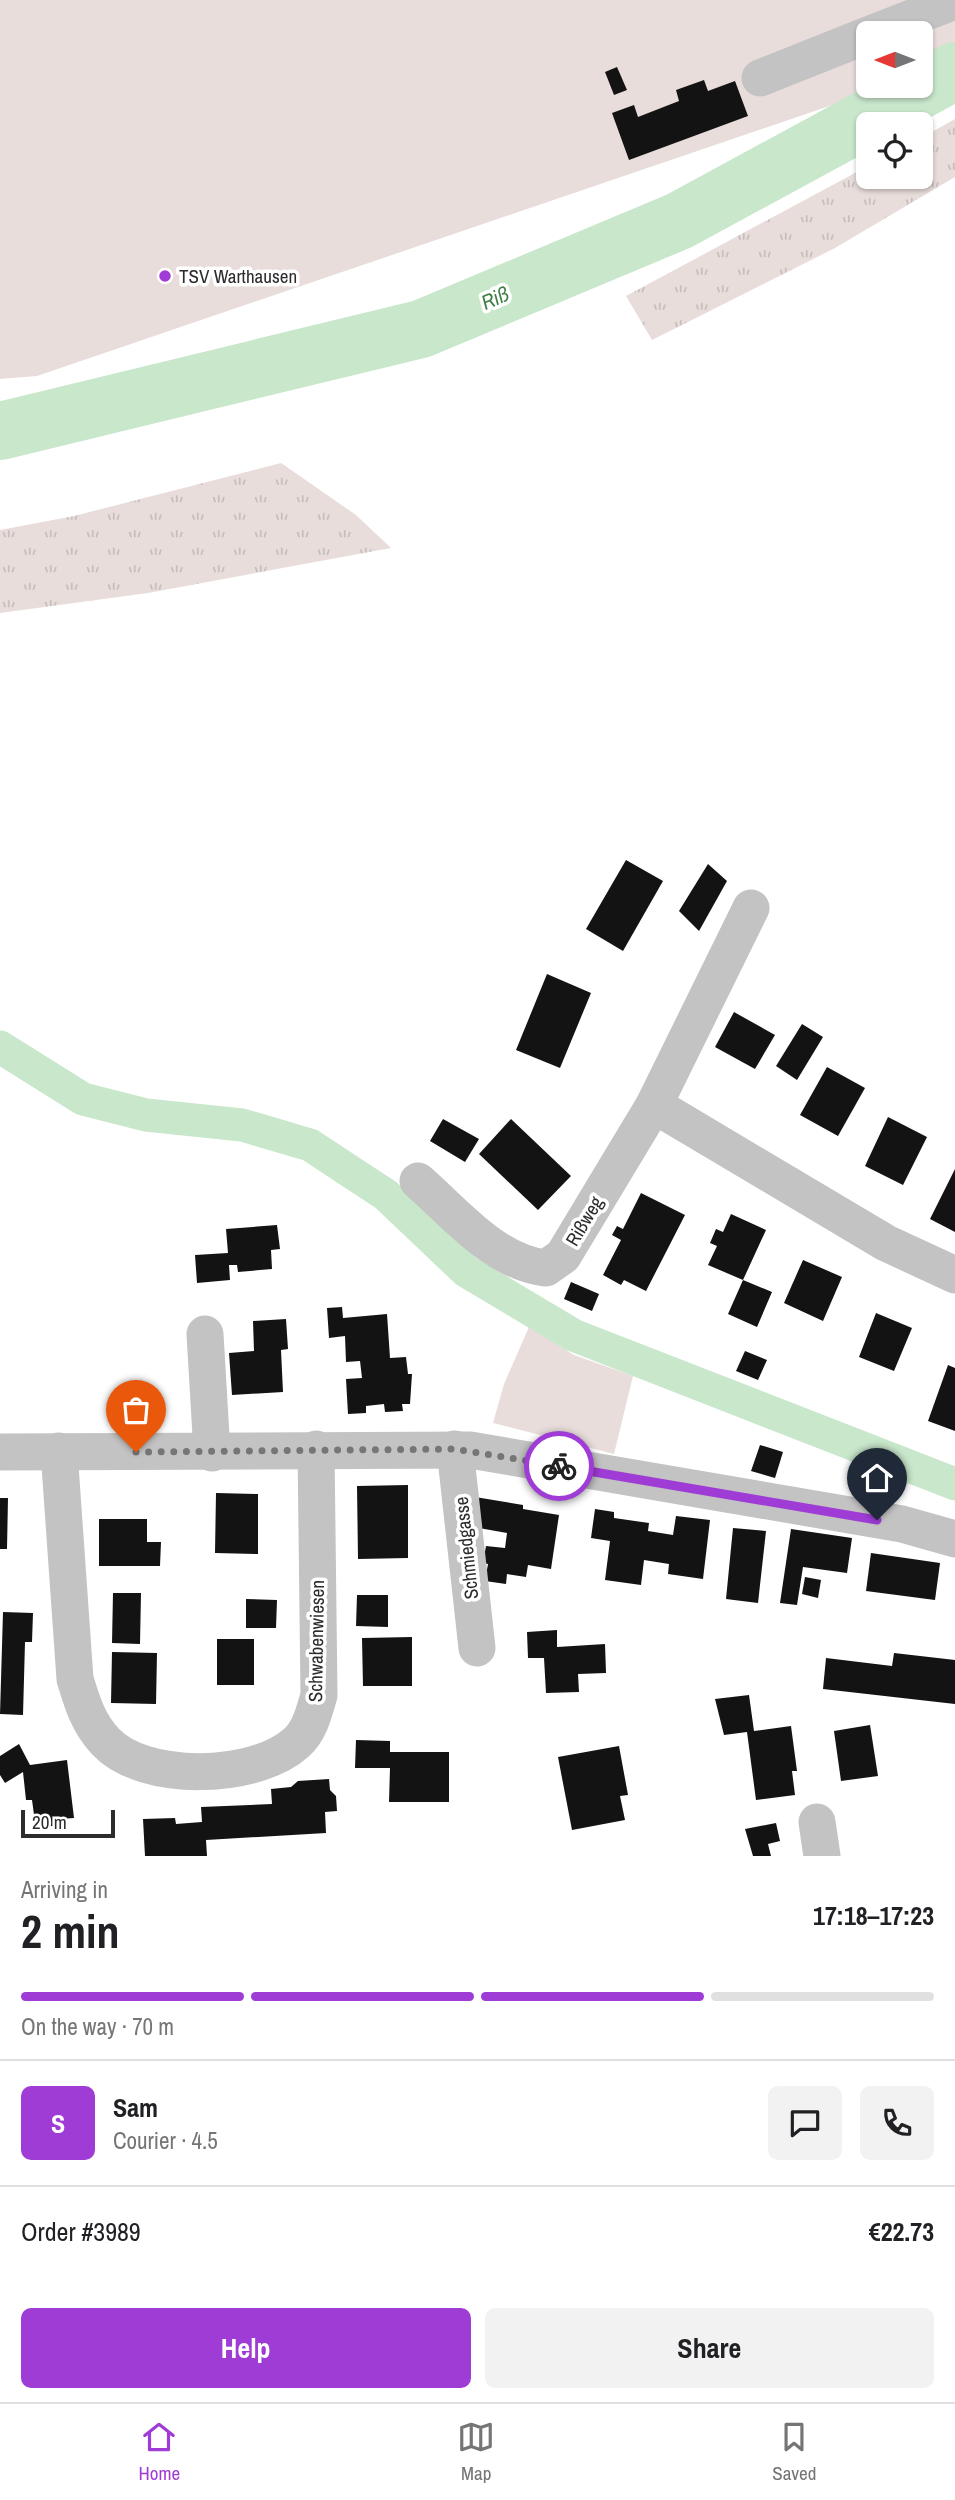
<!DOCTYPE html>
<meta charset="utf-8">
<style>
body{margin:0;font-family:"Archivo Narrow",sans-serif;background:#f2f2f2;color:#202124;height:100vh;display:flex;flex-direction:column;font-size:26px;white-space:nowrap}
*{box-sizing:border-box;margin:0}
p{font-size:23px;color:#757577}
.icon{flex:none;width:38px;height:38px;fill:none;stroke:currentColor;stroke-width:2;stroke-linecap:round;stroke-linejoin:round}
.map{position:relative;height:1856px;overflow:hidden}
.drawer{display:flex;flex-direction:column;background:#fff;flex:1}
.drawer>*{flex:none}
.needle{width:46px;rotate:270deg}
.tools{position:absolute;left:856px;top:21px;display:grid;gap:14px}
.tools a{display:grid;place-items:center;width:77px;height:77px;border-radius:10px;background:#fff;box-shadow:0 2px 5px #0004;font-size:35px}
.scale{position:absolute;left:21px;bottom:18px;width:94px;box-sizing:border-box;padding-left:7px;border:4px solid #2c2c2c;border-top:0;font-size:19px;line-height:24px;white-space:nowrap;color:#2c2c2c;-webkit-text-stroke:5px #fff;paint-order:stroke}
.pin{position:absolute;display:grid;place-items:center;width:60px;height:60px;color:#fff;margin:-72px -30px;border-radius:50% 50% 50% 0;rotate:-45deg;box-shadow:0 0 7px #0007}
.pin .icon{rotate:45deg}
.courier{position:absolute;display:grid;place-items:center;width:70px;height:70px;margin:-35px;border:5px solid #9f3cd5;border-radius:50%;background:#fff;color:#222;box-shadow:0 2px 9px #0007}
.summary em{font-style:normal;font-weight:700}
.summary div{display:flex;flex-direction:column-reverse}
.summary{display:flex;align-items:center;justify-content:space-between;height:119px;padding:0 21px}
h1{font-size:46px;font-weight:700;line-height:52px}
.bar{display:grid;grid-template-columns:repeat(4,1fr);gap:10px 7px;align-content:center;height:84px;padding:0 21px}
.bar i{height:9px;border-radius:5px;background:#e0e0e0}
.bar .on{background:#9f3cd5}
.bar p{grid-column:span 4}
.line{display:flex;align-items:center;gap:18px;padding:0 21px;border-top:2px solid #e0e0e0}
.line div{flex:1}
.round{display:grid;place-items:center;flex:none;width:74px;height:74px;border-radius:10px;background:#f2f2f2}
.cta{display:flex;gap:14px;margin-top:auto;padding:14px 21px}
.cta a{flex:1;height:80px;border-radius:10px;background:#9f3cd5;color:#fff;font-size:28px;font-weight:700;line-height:80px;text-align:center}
.cta a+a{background:#f2f2f2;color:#202124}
.menu{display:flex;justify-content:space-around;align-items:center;height:98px;border-top:2px solid #e0e0e0;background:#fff;font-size:19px;color:#757577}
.menu a{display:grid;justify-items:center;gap:4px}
.menu .on{color:#9f3cd5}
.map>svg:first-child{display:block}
.grass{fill:url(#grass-tufts)}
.park{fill:#e8ddda}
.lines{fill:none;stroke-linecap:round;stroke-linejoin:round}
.canal{stroke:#c8e7cb;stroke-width:33}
.river{stroke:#c8e7cb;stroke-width:58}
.building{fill:#131313}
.minor{stroke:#c3c3c3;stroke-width:37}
.done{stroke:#767676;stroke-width:7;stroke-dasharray:0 12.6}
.route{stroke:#9f3cd5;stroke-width:9}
.poi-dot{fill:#9f3cd5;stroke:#fff;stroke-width:2.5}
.labels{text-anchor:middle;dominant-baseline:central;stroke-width:7;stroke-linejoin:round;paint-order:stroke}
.poi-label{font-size:19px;fill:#2c2c2c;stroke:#fff;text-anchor:start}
.street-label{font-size:19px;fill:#2c2c2c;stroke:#fff}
.water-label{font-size:21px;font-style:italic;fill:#408046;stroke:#fff}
</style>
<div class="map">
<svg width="955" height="1856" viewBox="0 0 955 1856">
<defs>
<pattern id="grass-tufts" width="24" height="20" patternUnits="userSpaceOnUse" patternTransform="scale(1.75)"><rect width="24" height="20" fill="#e8ddda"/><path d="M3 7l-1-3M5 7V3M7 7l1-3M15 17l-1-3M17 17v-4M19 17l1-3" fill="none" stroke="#c7bebb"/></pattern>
</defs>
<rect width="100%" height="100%" fill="#fff"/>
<g class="grass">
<path d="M 955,119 L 955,177 L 835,248 L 652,340 L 626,296 L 868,166 L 868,177 L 920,177 L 921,138 Z"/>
<path d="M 281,463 L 356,515 L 391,548 L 148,593 L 0,613 L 0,530 L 74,516 Z"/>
</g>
<g class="park">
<path d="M 0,0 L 955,0 L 955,46 L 921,67 L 920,33 L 868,33 L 868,86 L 888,86 L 37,376 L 0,379 Z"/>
<path d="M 529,1327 L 574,1355 L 633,1376 L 614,1454 L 493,1423 L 504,1384 Z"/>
</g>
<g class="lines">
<path class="canal" d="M 0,1047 L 83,1099 L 146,1115 L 242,1125 L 310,1145 L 386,1195 L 466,1271 L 573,1335 L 955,1484"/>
<path class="river" d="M 0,431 L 421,329 L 679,221 L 955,71"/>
</g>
<g class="building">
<path d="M 617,67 L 627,90 L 614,95 L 605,72 Z"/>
<path d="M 704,80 L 708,91 L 735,81 L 748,116 L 629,160 L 612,113 L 634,105 L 638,117 L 679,101 L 676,90 Z"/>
<path d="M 626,860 L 663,881 L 623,951 L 586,929 Z"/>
<path d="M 708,864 L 727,881 L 699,931 L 679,911 Z"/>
<path d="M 547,974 L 591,993 L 560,1068 L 516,1050 Z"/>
<path d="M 734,1012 L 775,1035 L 755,1069 L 715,1047 Z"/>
<path d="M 802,1024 L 823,1037 L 797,1080 L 776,1066 Z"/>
<path d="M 827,1067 L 865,1088 L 838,1136 L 800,1115 Z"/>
<path d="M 888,1117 L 927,1137 L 903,1185 L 865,1166 Z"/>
<path d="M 443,1119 L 479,1139 L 465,1162 L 430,1141 Z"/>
<path d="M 511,1119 L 571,1176 L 538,1210 L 479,1154 Z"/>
<path d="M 955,1169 L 955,1232 L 930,1219 Z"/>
<path d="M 641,1193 L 685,1215 L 646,1291 L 624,1280 L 621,1285 L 603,1275 L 621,1240 L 612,1235 L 617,1226 L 623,1229 Z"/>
<path d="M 731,1214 L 766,1230 L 743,1280 L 772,1292 L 757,1327 L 728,1314 L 743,1280 L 708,1265 L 717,1246 L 710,1243 L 716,1229 L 723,1232 Z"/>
<path d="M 277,1225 L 280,1249 L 271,1250 L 272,1269 L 238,1272 L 237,1265 L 229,1265 L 230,1280 L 197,1283 L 195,1255 L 228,1253 L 226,1229 Z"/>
<path d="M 803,1260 L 842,1277 L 823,1321 L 784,1303 Z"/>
<path d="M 571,1282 L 599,1294 L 592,1311 L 564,1299 Z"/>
<path d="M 342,1307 L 343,1318 L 387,1314 L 390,1358 L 406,1357 L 408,1374 L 412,1374 L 410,1404 L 402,1404 L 403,1411 L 385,1412 L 384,1404 L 366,1406 L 366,1413 L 348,1414 L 346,1379 L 362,1378 L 360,1361 L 346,1362 L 345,1336 L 329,1338 L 327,1308 Z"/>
<path d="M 876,1313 L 912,1328 L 894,1371 L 859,1357 Z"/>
<path d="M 286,1319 L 288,1349 L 281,1350 L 283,1392 L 232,1395 L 229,1353 L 254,1351 L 253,1321 Z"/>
<path d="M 745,1351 L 767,1360 L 758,1380 L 736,1371 Z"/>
<path d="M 948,1365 L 955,1368 L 955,1431 L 928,1421 Z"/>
<path d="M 760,1445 L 783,1452 L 775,1478 L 751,1471 Z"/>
<path d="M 408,1485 L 408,1558 L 358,1559 L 357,1486 Z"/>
<path d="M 216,1493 L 258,1494 L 258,1554 L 215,1553 Z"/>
<path d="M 475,1497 L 523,1505 L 523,1509 L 559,1515 L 551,1569 L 528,1565 L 526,1577 L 507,1574 L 506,1584 L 485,1581 L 488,1564 L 483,1563 L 486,1546 L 505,1548 L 507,1533 L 479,1528 Z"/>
<path d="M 0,1498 L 8,1498 L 7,1549 L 0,1549 Z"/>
<path d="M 595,1509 L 614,1512 L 614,1518 L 649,1523 L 648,1531 L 673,1535 L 676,1516 L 710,1520 L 703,1579 L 668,1574 L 669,1564 L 644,1560 L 641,1585 L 605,1580 L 610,1541 L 591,1538 Z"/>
<path d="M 99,1519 L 147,1519 L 147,1542 L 161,1542 L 160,1566 L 99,1566 Z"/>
<path d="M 733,1528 L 766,1531 L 758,1603 L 726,1599 Z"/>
<path d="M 791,1529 L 852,1538 L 847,1573 L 803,1567 L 797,1605 L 780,1603 Z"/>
<path d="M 871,1553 L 940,1563 L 935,1600 L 866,1591 Z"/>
<path d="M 805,1577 L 821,1580 L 818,1598 L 802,1594 Z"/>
<path d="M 113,1593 L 141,1593 L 140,1644 L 112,1643 Z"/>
<path d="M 357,1595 L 388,1595 L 388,1627 L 356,1626 Z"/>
<path d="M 246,1599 L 277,1600 L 276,1628 L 246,1628 Z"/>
<path d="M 3,1612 L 33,1613 L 32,1642 L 25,1642 L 23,1715 L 0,1714 Z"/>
<path d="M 557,1630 L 557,1647 L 605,1644 L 606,1673 L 578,1674 L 579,1692 L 546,1693 L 544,1658 L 528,1658 L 527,1632 Z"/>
<path d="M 412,1637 L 412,1686 L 363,1686 L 362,1638 Z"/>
<rect x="217" y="1639" width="37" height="46"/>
<path d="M 112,1652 L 157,1653 L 156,1704 L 111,1703 Z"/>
<path d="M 894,1653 L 955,1660 L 955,1704 L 823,1689 L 826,1658 L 892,1666 Z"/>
<path d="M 749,1695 L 754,1731 L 791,1726 L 797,1771 L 792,1771 L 795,1795 L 756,1800 L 747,1732 L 724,1735 L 715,1699 Z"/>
<path d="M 870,1725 L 878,1776 L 841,1781 L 834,1731 Z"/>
<path d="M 356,1740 L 390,1741 L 390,1752 L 449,1752 L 449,1802 L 389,1802 L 390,1768 L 355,1768 Z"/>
<path d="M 19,1744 L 30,1765 L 67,1760 L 74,1818 L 60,1819 L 61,1825 L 44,1827 L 43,1821 L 35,1822 L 32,1800 L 26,1800 L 23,1772 L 5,1783 L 0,1775 L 0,1756 Z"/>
<path d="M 619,1746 L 628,1795 L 620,1796 L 625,1820 L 572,1830 L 558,1757 Z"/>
<path d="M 329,1779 L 330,1790 L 336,1796 L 337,1811 L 325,1812 L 326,1833 L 206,1840 L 207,1856 L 145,1856 L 143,1819 L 175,1818 L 176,1824 L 202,1822 L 201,1807 L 272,1804 L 271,1789 L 291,1787 L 298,1781 Z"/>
<path d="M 776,1823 L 780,1841 L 768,1844 L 771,1856 L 753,1856 L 745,1829 Z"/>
</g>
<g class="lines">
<g class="minor">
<path d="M 873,33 L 955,1"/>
<path d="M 760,78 L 868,35"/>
<path d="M 654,1105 L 751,908"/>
<path d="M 418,1181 C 456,1214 494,1262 546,1268 L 563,1256 L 654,1105 L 886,1243 L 955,1275"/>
<path d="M 205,1334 L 212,1453"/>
<path d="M 455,1449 L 477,1648"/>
<path d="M 59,1451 L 75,1679 C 82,1702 88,1723 105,1741 C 143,1783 255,1780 296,1743 C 310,1731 314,1712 319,1695 L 316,1449"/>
<path d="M 0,1452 L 470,1450 L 902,1524 L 955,1539"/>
<path d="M 817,1822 L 822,1856"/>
</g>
</g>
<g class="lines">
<path class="done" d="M 136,1452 L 455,1449 L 559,1466"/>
<path class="route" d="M 559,1466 L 877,1520"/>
</g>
<circle class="poi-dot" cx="165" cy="276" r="7"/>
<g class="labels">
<g class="poi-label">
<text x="179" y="276">TSV Warthausen</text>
</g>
<g class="street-label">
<text transform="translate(584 1221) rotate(-59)">Rißweg</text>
<text transform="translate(466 1548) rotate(-96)">Schmiedgasse</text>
<text transform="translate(316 1641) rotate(-89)">Schwabenwiesen</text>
</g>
<g class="water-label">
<text transform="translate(495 298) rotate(-23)">Riß</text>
</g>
</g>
</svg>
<div class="tools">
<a><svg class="needle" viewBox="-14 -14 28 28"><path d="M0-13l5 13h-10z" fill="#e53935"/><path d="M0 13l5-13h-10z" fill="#757577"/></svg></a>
<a><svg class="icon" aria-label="locate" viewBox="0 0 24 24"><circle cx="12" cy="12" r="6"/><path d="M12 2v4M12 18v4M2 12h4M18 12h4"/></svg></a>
</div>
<div class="scale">20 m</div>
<div class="pin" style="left:136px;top:1452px;background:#ea580c"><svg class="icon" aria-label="bag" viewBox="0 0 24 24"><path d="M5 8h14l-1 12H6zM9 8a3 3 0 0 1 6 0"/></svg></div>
<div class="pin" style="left:877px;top:1520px;background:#1f2937"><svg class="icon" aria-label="home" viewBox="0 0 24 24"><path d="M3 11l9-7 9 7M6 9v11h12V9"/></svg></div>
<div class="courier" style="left:559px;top:1466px"><svg class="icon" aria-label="bike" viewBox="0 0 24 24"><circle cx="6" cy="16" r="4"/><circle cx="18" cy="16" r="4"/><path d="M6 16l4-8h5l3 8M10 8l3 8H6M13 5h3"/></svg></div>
</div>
<section class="drawer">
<div class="summary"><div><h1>2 min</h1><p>Arriving in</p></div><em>17:18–17:23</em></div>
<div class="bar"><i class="on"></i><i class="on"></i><i class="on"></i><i></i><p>On the way · 70 m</p></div>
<div class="line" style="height:126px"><b class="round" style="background:#9f3cd5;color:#fff">S</b><div><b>Sam</b><p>Courier · 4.5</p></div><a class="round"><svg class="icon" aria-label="chat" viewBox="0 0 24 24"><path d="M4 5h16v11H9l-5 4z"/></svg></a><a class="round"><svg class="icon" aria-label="phone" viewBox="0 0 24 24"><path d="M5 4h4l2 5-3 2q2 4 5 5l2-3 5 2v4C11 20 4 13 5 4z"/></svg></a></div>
<div class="line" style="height:91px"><div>Order #3989</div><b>€22.73</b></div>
<div class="cta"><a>Help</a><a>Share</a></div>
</section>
<nav class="menu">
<a class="on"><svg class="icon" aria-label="home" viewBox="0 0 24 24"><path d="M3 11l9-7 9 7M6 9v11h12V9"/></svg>Home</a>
<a><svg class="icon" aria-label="map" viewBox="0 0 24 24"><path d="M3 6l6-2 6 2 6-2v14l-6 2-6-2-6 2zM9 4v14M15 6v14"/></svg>Map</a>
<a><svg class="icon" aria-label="saved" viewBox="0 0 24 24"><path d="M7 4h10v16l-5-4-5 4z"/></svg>Saved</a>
</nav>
